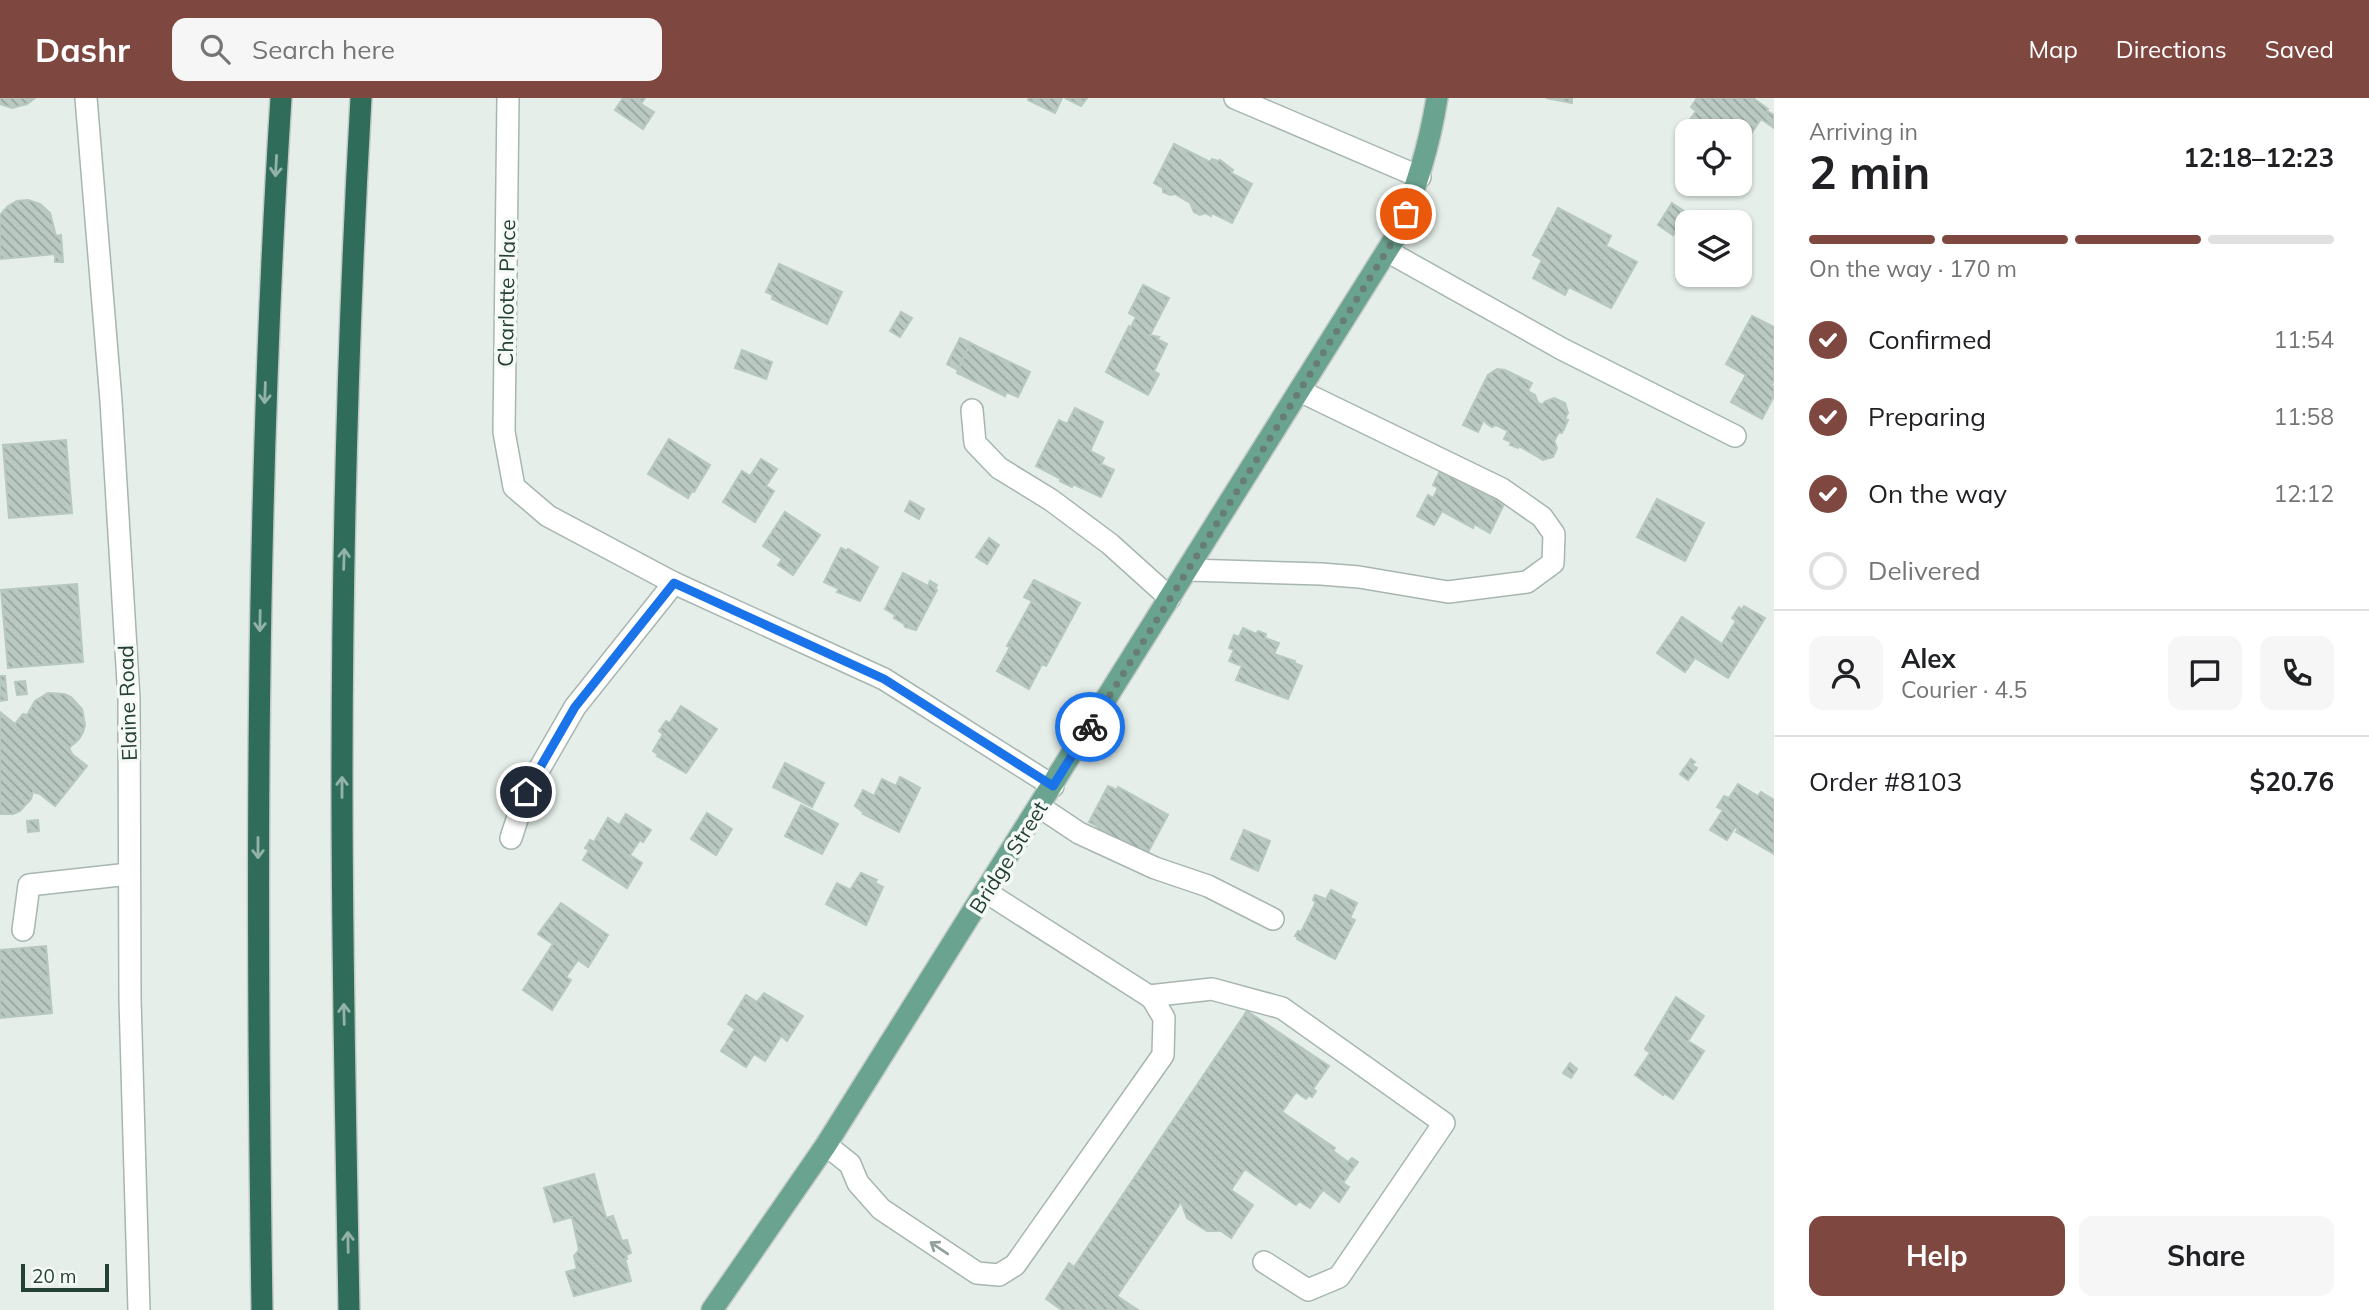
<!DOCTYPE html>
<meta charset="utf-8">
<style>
body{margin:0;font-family:Mulish,sans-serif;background:#f6f6f6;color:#202124;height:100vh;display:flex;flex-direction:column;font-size:26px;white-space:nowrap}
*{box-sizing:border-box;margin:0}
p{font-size:23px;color:#757577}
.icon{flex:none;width:38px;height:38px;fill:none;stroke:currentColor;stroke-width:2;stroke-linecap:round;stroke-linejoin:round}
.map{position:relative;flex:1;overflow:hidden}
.drawer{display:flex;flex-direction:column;background:#fff;width:595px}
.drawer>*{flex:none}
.tools{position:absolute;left:1675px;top:21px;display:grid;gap:14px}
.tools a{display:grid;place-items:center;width:77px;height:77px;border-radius:14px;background:#fff;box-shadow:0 2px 5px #0004;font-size:35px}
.scale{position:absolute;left:21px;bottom:18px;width:88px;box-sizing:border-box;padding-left:7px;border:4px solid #244036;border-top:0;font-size:19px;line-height:24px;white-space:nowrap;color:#244036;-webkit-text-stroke:5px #f6faf7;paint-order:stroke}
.pin{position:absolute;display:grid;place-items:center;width:60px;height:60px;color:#fff;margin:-30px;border:4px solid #fff;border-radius:50%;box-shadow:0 2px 7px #0007}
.courier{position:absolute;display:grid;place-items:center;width:70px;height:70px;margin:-35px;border:5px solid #1a73e8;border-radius:50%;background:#fff;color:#222;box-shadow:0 2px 9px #0007}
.headline em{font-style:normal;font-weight:700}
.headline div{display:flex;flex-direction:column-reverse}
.headline{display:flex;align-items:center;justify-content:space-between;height:119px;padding:0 35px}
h1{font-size:46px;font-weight:700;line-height:52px}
.bar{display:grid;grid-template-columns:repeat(4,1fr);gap:10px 7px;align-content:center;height:84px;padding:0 35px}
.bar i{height:9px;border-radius:5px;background:#e0e0e0}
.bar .active{background:#7e473f}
.bar p{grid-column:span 4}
.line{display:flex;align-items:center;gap:18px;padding:0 35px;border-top:2px solid #e0e0e0}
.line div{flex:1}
.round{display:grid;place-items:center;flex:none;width:74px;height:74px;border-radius:14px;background:#f6f6f6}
ol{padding:0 35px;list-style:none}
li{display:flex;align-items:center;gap:21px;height:77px}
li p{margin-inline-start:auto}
li .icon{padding:7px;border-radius:50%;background:#7e473f;color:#fff;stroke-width:4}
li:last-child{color:#757577}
li i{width:38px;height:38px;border:4px solid #e0e0e0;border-radius:50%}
.cta{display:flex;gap:14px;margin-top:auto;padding:14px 35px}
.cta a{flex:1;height:80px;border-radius:14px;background:#7e473f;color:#fff;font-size:28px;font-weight:700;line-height:80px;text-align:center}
.cta a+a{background:#f6f6f6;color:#202124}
header{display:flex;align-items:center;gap:42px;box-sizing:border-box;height:98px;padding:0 35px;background:#7e473f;color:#fff}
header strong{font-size:33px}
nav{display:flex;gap:38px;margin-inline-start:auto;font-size:24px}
.search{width:490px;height:63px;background:#f6f6f6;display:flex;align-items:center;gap:18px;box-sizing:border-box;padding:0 24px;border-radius:14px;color:#757577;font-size:26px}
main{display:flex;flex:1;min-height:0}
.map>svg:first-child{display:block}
.building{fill:url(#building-back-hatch);stroke:#b7c8bf;stroke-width:2}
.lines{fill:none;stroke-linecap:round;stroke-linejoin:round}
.minor-casing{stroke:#a7b6b0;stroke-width:24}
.major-casing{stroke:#c2cac7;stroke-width:24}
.highway-casing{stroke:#c2cac7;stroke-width:24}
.minor{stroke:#fff;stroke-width:21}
.major{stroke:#6aa38f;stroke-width:21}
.highway{stroke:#306c5a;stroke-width:21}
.oneway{stroke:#93b3a8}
.oneway2{stroke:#92a09a}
.done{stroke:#687d75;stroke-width:7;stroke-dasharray:0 12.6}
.route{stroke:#1a73e8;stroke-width:9}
.labels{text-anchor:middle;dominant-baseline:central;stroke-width:7;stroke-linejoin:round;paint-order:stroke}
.street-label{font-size:21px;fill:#244036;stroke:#f6faf7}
</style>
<header>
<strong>Dashr</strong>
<div class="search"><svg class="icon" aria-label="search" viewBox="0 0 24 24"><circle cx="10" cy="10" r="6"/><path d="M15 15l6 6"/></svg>Search here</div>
<nav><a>Map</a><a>Directions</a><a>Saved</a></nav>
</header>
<main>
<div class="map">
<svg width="1774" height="1212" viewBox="0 0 1774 1212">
<defs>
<pattern id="building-back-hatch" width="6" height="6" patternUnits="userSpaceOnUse" patternTransform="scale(1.75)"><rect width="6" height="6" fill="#bac9c2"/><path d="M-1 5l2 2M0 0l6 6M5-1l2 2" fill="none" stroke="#97a59e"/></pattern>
</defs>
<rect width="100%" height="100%" fill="#e5eee9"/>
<g class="building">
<path d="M 0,0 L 35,0 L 27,6 L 12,10 L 0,6 Z"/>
<path d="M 623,0 L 645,0 L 641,6 L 654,14 L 643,31 L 615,12 Z"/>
<path d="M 1029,0 L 1062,0 L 1055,15 L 1028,2 Z"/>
<path d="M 1065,0 L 1087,0 L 1081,8 Z"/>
<path d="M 1546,0 L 1572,0 L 1572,5 Z"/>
<path d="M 1697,0 L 1753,0 L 1768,11 L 1767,13 L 1774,17 L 1774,30 L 1761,21 L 1745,45 L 1740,42 L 1740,33 L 1704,33 L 1689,23 L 1696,13 L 1691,9 Z"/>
<path d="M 1174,46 L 1210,64 L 1212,61 L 1218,63 L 1220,62 L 1233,72 L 1231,75 L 1252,86 L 1232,125 L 1212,115 L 1211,118 L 1205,115 L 1200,117 L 1194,114 L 1190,105 L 1175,96 L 1170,97 L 1163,94 L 1163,90 L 1154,85 Z"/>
<path d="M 28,102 L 40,106 L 50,115 L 56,138 L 61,137 L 63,164 L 55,164 L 55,156 L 0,161 L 0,117 L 8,108 L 17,103 Z"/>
<path d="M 1672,105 L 1687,115 L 1673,137 L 1658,127 Z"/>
<path d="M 1558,110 L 1611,138 L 1606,148 L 1637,164 L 1611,210 L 1569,189 L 1565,197 L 1533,180 L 1542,162 L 1533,157 Z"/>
<path d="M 779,166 L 842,194 L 827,226 L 772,201 L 773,197 L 766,194 Z"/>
<path d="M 1143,187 L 1169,200 L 1150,237 L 1159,239 L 1157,241 L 1167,246 L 1154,273 L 1159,276 L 1148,297 L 1106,274 L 1129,228 L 1131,229 L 1136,219 L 1129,215 Z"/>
<path d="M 901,214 L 912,220 L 900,239 L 890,233 Z"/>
<path d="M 1752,218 L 1774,229 L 1774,283 L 1771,287 L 1774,289 L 1774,298 L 1762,321 L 1731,304 L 1746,277 L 1726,266 Z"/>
<path d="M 960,240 L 971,245 L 958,272 L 947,266 Z"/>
<path d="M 970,245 L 1030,274 L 1018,299 L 1006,294 L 1005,298 L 957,275 Z"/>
<path d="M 742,252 L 772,264 L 766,281 L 735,270 Z"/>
<path d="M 1497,271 L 1505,272 L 1532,285 L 1528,293 L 1535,297 L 1538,305 L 1543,307 L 1544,304 L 1554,300 L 1565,305 L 1568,315 L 1565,321 L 1568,322 L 1562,335 L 1559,334 L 1554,343 L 1557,350 L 1553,359 L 1543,362 L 1519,348 L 1518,350 L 1510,347 L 1511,344 L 1504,341 L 1508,333 L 1496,327 L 1492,329 L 1486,325 L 1484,321 L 1478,334 L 1463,327 L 1488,277 Z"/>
<path d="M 1075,310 L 1103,324 L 1090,353 L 1104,360 L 1101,366 L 1114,372 L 1101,399 L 1073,386 L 1072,389 L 1060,383 L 1061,381 L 1036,368 L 1059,322 L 1067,326 Z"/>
<path d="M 669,341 L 710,367 L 694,394 L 692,393 L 688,400 L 648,376 Z"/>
<path d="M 66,342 L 72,415 L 9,420 L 3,347 Z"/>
<path d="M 761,361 L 777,371 L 766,388 L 774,393 L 755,424 L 723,404 L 742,373 L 750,378 Z"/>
<path d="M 1440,373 L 1504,406 L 1490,435 L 1474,426 L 1473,430 L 1442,413 L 1434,427 L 1417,418 L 1428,397 L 1433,400 L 1438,390 L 1433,387 Z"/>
<path d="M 1657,401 L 1704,425 L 1685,463 L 1637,439 Z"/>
<path d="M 910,403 L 924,411 L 919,421 L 905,413 Z"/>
<path d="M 785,414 L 820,437 L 793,477 L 778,467 L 782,461 L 763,448 Z"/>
<path d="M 989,440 L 999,447 L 987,466 L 976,459 Z"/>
<path d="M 841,450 L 847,453 L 848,451 L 878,469 L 860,503 L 837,494 L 839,491 L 824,484 Z"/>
<path d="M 903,475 L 928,488 L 930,483 L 937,487 L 935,491 L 937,492 L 916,532 L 905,529 L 904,526 L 894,520 L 895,517 L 885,511 Z"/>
<path d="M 1034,482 L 1080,505 L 1046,568 L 1042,566 L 1029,591 L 997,573 L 1010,549 L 1007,548 L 1032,503 L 1024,499 Z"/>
<path d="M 77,486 L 83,564 L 8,570 L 1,492 Z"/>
<path d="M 1744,508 L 1765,520 L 1728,580 L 1695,560 L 1685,574 L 1657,555 L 1682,519 L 1722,546 L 1736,523 L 1732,520 L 1739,509 L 1742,512 Z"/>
<path d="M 1243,530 L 1256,536 L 1258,533 L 1266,536 L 1265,540 L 1279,545 L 1274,556 L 1295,563 L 1294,565 L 1302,568 L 1288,601 L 1236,582 L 1242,568 L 1229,563 L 1234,552 L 1229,550 L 1234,537 L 1239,539 Z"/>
<path d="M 0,578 L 5,578 L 7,602 L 0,603 Z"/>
<path d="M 25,583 L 27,596 L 17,597 L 15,584 Z"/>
<path d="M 48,595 L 64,596 L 71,599 L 82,611 L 85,627 L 83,634 L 79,641 L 69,650 L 72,656 L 87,668 L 55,708 L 40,696 L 33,694 L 31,701 L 20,713 L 13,716 L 0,716 L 0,614 L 15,626 L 23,616 L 27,617 L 35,603 Z"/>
<path d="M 681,608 L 717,631 L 686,675 L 657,658 L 659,657 L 653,653 L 663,636 L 659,633 L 666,623 L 670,625 Z"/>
<path d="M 1691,661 L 1695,664 L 1692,667 L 1697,670 L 1688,682 L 1680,676 Z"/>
<path d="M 785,665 L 824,685 L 812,709 L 773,689 Z"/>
<path d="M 900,679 L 920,690 L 899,734 L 863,716 L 864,715 L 855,708 L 863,692 L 874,698 L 882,681 L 896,688 Z"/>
<path d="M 1738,686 L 1758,698 L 1761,694 L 1774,702 L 1774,756 L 1736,734 L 1738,731 L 1735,729 L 1727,742 L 1710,732 L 1723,712 L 1717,709 L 1724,698 L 1729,700 Z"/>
<path d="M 1108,688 L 1117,692 L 1118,689 L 1168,717 L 1146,758 L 1096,732 L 1098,729 L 1089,724 Z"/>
<path d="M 801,707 L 838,726 L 822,756 L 785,738 Z"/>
<path d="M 707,715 L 732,731 L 716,757 L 691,741 Z"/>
<path d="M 626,716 L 651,732 L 643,744 L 640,742 L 630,757 L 642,765 L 627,790 L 583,762 L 589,752 L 585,750 L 590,742 L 594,744 L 608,720 L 619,727 Z"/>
<path d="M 38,722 L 39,733 L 28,734 L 27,723 Z"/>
<path d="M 1244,732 L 1270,743 L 1258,773 L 1231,761 Z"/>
<path d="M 861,775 L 877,782 L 875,785 L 883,789 L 866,827 L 826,806 L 837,785 L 850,792 Z"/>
<path d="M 1331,792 L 1357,805 L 1350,820 L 1355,822 L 1335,861 L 1297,841 L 1298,839 L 1295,838 L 1298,833 L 1301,834 L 1316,804 L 1313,802 L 1315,797 L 1326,801 Z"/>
<path d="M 561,805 L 608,837 L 588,869 L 578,862 L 566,879 L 571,882 L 552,912 L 523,892 L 553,846 L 538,836 Z"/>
<path d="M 46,848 L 52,915 L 0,920 L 0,852 Z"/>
<path d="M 764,895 L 803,918 L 787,943 L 781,938 L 765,963 L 754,956 L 746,969 L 721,953 L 735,931 L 728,926 L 746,897 L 757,904 Z"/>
<path d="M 1676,899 L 1704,918 L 1688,943 L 1704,953 L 1673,1001 L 1664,995 L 1663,997 L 1635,977 L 1650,955 L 1645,951 Z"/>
<path d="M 1247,913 L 1329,968 L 1313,991 L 1316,993 L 1312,999 L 1309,997 L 1306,1001 L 1296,994 L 1282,1014 L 1335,1050 L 1333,1053 L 1348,1064 L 1352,1060 L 1358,1064 L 1343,1085 L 1349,1089 L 1339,1104 L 1323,1092 L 1310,1110 L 1299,1103 L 1296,1107 L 1245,1071 L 1231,1092 L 1253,1107 L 1231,1140 L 1221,1133 L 1207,1133 L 1187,1120 L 1181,1104 L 1117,1198 L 1138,1212 L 1062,1212 L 1046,1201 L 1069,1165 L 1074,1169 Z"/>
<path d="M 1570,965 L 1577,971 L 1571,980 L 1563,975 Z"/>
<path d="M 594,1076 L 606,1120 L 613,1118 L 622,1143 L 627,1142 L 631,1155 L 626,1157 L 627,1161 L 625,1161 L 631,1183 L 574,1198 L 566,1174 L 577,1171 L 574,1158 L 579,1152 L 572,1119 L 554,1124 L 544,1090 Z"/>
</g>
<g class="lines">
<defs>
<g id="minor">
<path d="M 86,0 L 111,303 L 129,601 L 130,901 L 139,1212"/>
<path d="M 508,0 L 504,334 L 514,389 L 548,418 L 674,485 L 884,581 L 1053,688"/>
<path d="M 1235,0 L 1420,79"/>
<path d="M 1387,153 L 1562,251 L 1735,338"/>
<path d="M 972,312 L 975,345 L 999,370 L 1051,402 L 1110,446 L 1170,500"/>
<path d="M 1188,472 L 1321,476 L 1359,479 L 1448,494 L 1527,484 L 1553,465 L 1554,436 L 1542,419 L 1502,391 L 1300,293"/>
<path d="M 1040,709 L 1079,735 L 1155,770 L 1208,788 L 1273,821"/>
<path d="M 511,740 L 526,694 L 575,609 L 674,485"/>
<path d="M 23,832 L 29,787 L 129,776"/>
<path d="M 1149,898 L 1212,891 L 1282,910 L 1444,1025 L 1339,1179 L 1308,1192 L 1264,1164"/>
<path d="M 826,1047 L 850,1066 L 858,1085 L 881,1111 L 977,1175 L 999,1177 L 1015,1167 L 1163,957 L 1164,920 L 1152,900 L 986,794"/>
</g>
<path id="major" d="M 712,1212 L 826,1047 L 1398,135 C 1416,89 1429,50 1437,0"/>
<g id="highway">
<path d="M 262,1212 C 256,808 255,404 281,0"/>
<path d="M 349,1212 C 346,1037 342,863 342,688 C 342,459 348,229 361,0"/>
</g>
</defs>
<use href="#minor" class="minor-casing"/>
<use href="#major" class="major-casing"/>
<use href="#highway" class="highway-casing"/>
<use href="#minor" class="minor"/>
<use href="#major" class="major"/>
<use href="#highway" class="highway"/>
</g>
<defs><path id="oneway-shaft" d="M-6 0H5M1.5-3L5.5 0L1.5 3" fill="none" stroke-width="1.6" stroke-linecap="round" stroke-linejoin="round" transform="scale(1.75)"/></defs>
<g class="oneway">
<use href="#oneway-shaft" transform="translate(276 68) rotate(93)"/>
<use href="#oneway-shaft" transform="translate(265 295) rotate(92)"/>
<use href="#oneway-shaft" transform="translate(344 461) rotate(-88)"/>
<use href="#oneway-shaft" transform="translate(260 523) rotate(91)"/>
<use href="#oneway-shaft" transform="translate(342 689) rotate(-90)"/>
<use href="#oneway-shaft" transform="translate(258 750) rotate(90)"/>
<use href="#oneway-shaft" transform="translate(344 916) rotate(-91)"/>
<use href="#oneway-shaft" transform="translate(348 1144) rotate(-91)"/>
</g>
<use class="oneway2" href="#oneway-shaft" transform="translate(939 1150) rotate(-146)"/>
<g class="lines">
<path class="done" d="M 1090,629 L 1398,135 L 1406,116"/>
<path class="route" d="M 526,694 L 575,609 L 674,485 L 884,581 L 1053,688 L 1090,629"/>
</g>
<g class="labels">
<g class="street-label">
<text transform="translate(506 195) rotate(-89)">Charlotte Place</text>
<text transform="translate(127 605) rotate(-92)">Elaine Road</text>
<text transform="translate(1008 759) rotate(-58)">Bridge Street</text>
</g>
</g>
</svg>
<div class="tools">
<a><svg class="icon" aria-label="locate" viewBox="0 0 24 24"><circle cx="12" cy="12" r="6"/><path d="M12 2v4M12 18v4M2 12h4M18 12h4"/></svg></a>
<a><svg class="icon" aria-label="layers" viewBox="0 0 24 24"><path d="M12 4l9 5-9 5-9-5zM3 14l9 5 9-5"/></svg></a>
</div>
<div class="scale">20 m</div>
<div class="pin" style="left:1406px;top:116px;background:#ea580c"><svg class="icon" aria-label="bag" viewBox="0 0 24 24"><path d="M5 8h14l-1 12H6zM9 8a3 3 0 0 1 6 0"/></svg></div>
<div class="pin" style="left:526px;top:694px;background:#1f2937"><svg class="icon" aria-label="home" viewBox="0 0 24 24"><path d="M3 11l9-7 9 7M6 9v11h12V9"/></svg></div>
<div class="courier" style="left:1090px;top:629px"><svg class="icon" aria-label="bike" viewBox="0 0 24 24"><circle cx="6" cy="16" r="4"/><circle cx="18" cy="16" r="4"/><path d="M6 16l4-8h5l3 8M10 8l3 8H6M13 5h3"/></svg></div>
</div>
<section class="drawer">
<div class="headline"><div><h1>2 min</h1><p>Arriving in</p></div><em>12:18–12:23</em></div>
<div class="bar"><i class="active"></i><i class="active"></i><i class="active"></i><i></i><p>On the way · 170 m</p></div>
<ol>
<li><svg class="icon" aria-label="check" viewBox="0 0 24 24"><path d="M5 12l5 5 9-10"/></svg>Confirmed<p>11:54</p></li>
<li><svg class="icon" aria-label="check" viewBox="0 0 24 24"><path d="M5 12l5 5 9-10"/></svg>Preparing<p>11:58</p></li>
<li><svg class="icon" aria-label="check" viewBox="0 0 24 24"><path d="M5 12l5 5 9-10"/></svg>On the way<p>12:12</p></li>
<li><i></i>Delivered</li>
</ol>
<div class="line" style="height:126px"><a class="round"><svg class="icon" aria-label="person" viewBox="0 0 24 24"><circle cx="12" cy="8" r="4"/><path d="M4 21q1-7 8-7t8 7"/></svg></a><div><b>Alex</b><p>Courier · 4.5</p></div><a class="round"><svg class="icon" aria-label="chat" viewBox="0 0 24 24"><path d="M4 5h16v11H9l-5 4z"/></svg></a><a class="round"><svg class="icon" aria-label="phone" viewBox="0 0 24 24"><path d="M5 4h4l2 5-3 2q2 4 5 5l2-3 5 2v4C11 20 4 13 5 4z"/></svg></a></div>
<div class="line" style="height:91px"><div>Order #8103</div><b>$20.76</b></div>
<div class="cta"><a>Help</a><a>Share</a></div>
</section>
</main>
